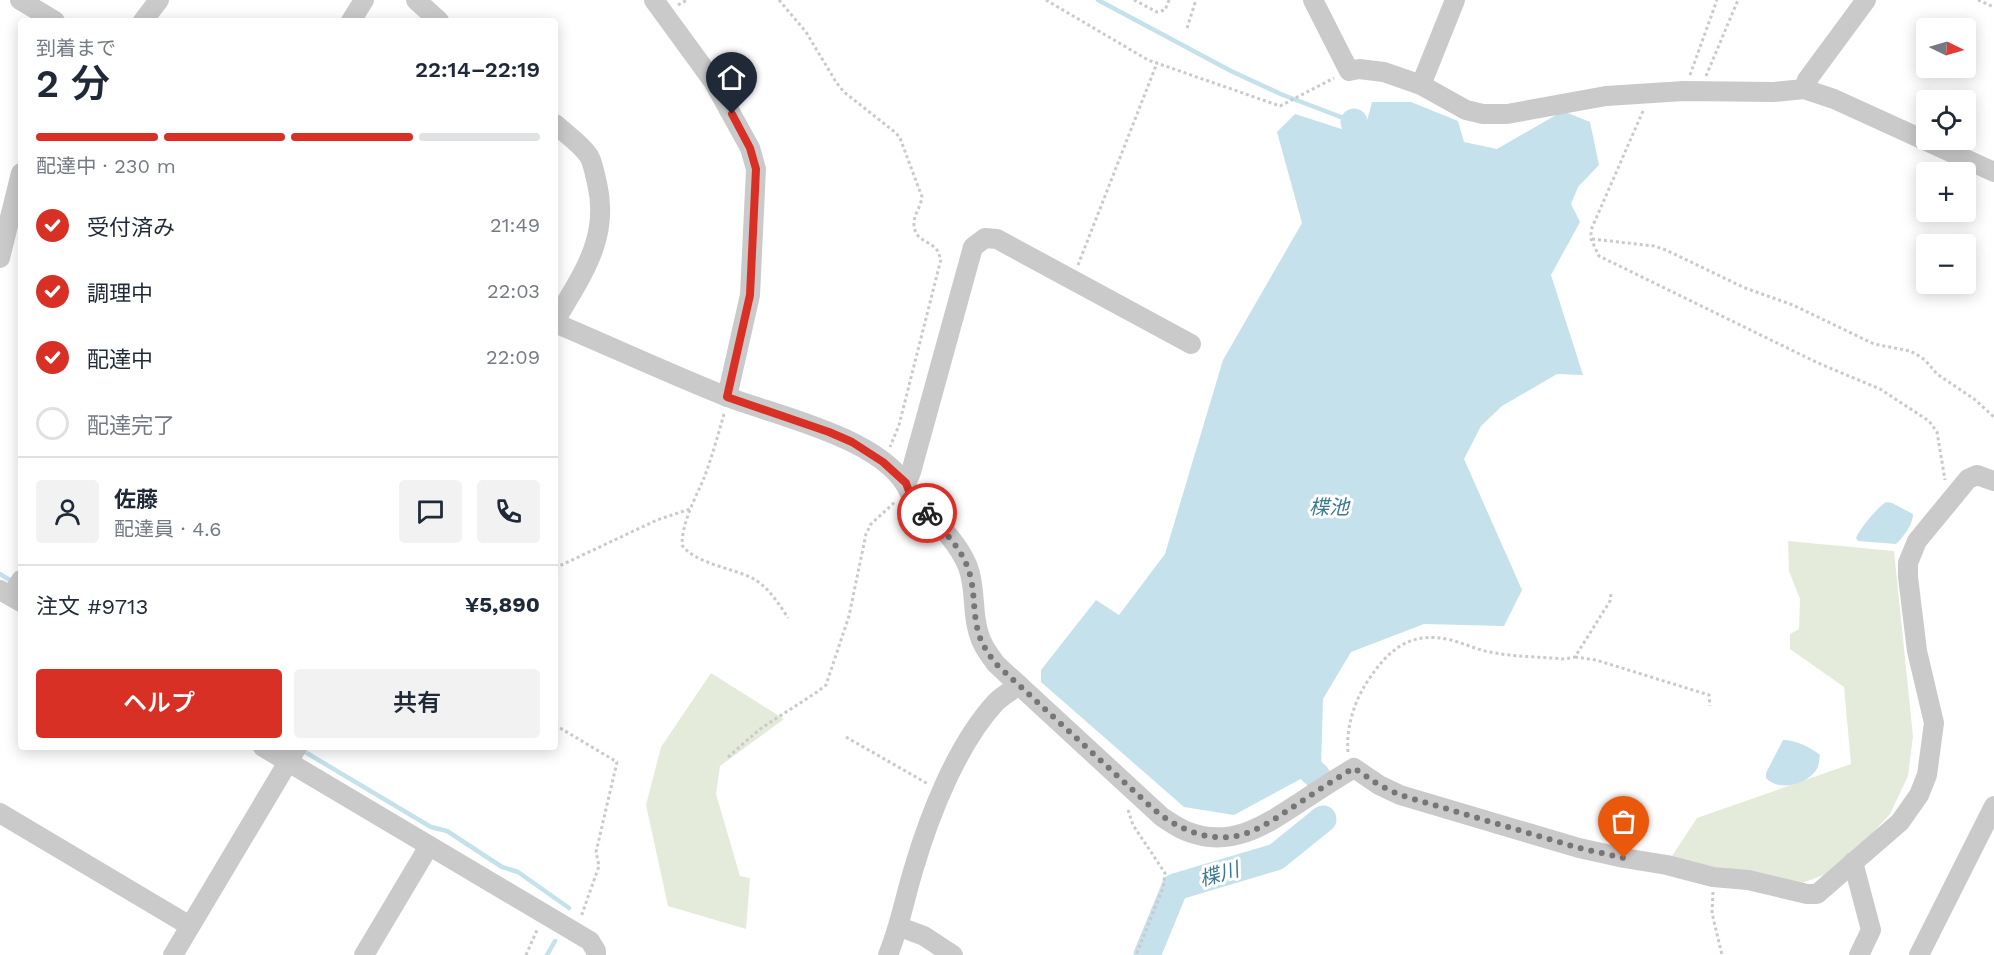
<!DOCTYPE html>
<html lang="ja">
<meta charset="utf-8">
<style>
body{margin:0;font-family:"Work Sans","Noto Sans JP",sans-serif;background:#f2f2f3;color:#1f2937;height:100vh;display:flex;flex-direction:column;font-size:22px;white-space:nowrap}
*{box-sizing:border-box;margin:0}
p{font-size:20px;color:#747a83}
.icon{flex:none;width:33px;height:33px;fill:none;stroke:currentColor;stroke-width:2;stroke-linecap:round;stroke-linejoin:round}
.map{position:relative;flex:1;overflow:hidden}
.side{position:absolute;left:18px;top:18px;width:540px;height:732px;display:flex;flex-direction:column;background:#fff;border-radius:6px;box-shadow:0 3px 15px #0003}
.side>*{flex:none}
.needle{width:39px;rotate:95deg}
.controls{position:absolute;left:1916px;top:18px;display:grid;gap:12px}
.controls a{display:grid;place-items:center;width:60px;height:60px;border-radius:6px;background:#fff;box-shadow:0 3px 15px #0003;font-size:30px}
.pin{position:absolute;display:grid;place-items:center;width:51px;height:51px;color:#fff;margin:-62px -26px;border-radius:50% 50% 50% 0;rotate:-45deg;box-shadow:0 0 6px #0007}
.pin .icon{rotate:45deg}
.courier{position:absolute;display:grid;place-items:center;width:60px;height:60px;margin:-30px;border:4px solid #d93025;border-radius:50%;background:#fff;color:#222;box-shadow:0 2px 8px #0007}
.head em{font-style:normal;font-weight:600}
.head div{display:flex;flex-direction:column-reverse}
.head{display:flex;align-items:center;justify-content:space-between;height:102px;padding:0 18px}
h1{font-size:39px;font-weight:600;line-height:45px}
.bar{display:grid;grid-template-columns:repeat(4,1fr);gap:9px 6px;align-content:center;height:72px;padding:0 18px}
.bar i{height:8px;border-radius:4px;background:#e0e1e3}
.bar .selected{background:#d93025}
.bar p{grid-column:span 4}
.line{display:flex;align-items:center;gap:15px;padding:0 18px;border-top:2px solid #e0e1e3}
.line div{flex:1}
.round{display:grid;place-items:center;flex:none;width:63px;height:63px;border-radius:6px;background:#f2f2f3}
ol{padding:0 18px;list-style:none}
li{display:flex;align-items:center;gap:18px;height:66px}
li p{margin-inline-start:auto}
li .icon{padding:6px;border-radius:50%;background:#d93025;color:#fff;stroke-width:4}
li:last-child{color:#747a83}
li i{width:33px;height:33px;border:3px solid #e0e1e3;border-radius:50%}
.cta{display:flex;gap:12px;margin-top:auto;padding:12px 18px}
.cta a{flex:1;height:69px;border-radius:6px;background:#d93025;color:#fff;font-size:24px;font-weight:600;line-height:69px;text-align:center}
.cta a+a{background:#f2f2f3;color:#1f2937}
.map>svg:first-child{display:block}
.green{fill:#e5ebda}
.water{fill:#c5e1eb}
.lines{fill:none;stroke-linecap:round;stroke-linejoin:round}
.stream{stroke:#c5e1eb;stroke-width:4.5}
.river{stroke:#c5e1eb;stroke-width:27}
.path{stroke:#cacaca;stroke-width:3;stroke-dasharray:3 3;stroke-linecap:butt}
.minor{stroke:#cacaca;stroke-width:20}
.done{stroke:#767676;stroke-width:6;stroke-dasharray:0 10.8}
.route{stroke:#d93025;stroke-width:8}
.labels{text-anchor:middle;dominant-baseline:central;stroke-width:6;stroke-linejoin:round;paint-order:stroke}
.water-label{font-size:20px;font-style:italic;fill:#3b788f;stroke:#fff}
</style>
<div class="map">
<svg width="1994" height="955" viewBox="0 0 1994 955">
<rect width="100%" height="100%" fill="#fff"/>
<g class="green">
<path d="M 1788,541 L 1894,551 L 1913,736 L 1908,776 L 1890,814 L 1866,840 L 1824,875 L 1802,883 L 1670,859 L 1697,818 L 1851,764 L 1844,687 L 1790,649 L 1790,634 L 1799,629 L 1800,599 L 1789,571 Z"/>
<path d="M 711,673 L 784,719 L 720,766 L 716,794 L 740,876 L 750,878 L 746,929 L 668,906 L 646,805 L 661,747 Z"/>
</g>
<g class="water">
<path d="M 1372,102 L 1411,102 L 1458,121 L 1464,142 L 1497,149 L 1563,111 L 1590,122 L 1599,165 L 1578,187 L 1571,204 L 1580,222 L 1551,275 L 1583,375 L 1557,374 L 1502,406 L 1481,426 L 1464,459 L 1522,590 L 1504,626 L 1424,624 L 1351,652 L 1323,699 L 1321,768 L 1234,815 L 1184,807 L 1041,682 L 1041,670 L 1096,600 L 1119,615 L 1165,554 L 1223,360 L 1302,223 L 1277,132 L 1295,114 L 1351,132 L 1365,129 Z"/>
<path d="M 1886,502 L 1892,503 L 1913,514 C 1913,525 1903,537 1896,544 L 1858,541 L 1856,538 C 1860,528 1877,508 1886,502 Z"/>
<path d="M 1783,740 C 1796,740 1810,747 1820,755 C 1819,760 1819,765 1817,769 C 1807,785 1779,792 1766,778 L 1766,773 Z"/>
</g>
<g class="lines">
<g class="stream">
<path d="M 1098,0 L 1231,71 L 1283,95 L 1354,122"/>
<path d="M 0,574 L 13,582"/>
<path d="M 305,752 L 431,827 L 447,831 L 502,867 L 518,872 L 569,908"/>
<path d="M 547,955 L 555,941"/>
</g>
<g class="river">
<path d="M 1354,122 L 1373,165"/>
<path d="M 1286,747 L 1317,776"/>
<path d="M 1147,955 L 1175,887 L 1276,857 L 1323,819"/>
</g>
<g class="path">
<path d="M 779,0 L 806,32 L 836,82 L 844,92 L 896,133 L 900,138 L 922,197 C 921,207 913,215 914,225 C 915,241 929,240 937,250 C 939,252 939,256 941,259 L 899,425 L 890,447"/>
<path d="M 1046,0 L 1148,60 L 1280,106 L 1334,78"/>
<path d="M 1134,0 L 1157,12 L 1165,10 L 1169,0"/>
<path d="M 1978,0 L 1994,7"/>
<path d="M 678,5 L 687,0"/>
<path d="M 1187,28 L 1196,0"/>
<path d="M 1690,75 L 1717,0"/>
<path d="M 1706,76 L 1738,0"/>
<path d="M 1643,111 L 1591,230 L 1591,239 L 1599,256 L 1818,363 L 1880,389 L 1929,421 L 1937,432 L 1945,480"/>
<path d="M 1592,239 L 1654,246 L 1666,250 L 1745,288 L 1793,305 L 1874,344 L 1910,351 L 1916,354 L 1925,360 L 1937,374 L 1974,399 L 1994,417"/>
<path d="M 1078,265 L 1157,63"/>
<path d="M 724,414 C 718,435 712,457 704,478 C 695,499 682,522 682,545 C 695,564 734,568 754,579 C 768,587 780,605 788,618"/>
<path d="M 555,568 L 657,520 L 690,509"/>
<path d="M 1575,657 L 1596,660 L 1709,695 L 1710,706"/>
<path d="M 555,725 L 617,762 L 596,852 L 599,866 L 581,917"/>
<path d="M 846,737 L 928,784"/>
<path d="M 1348,752 C 1346,728 1354,702 1367,682 C 1388,650 1410,630 1451,640 C 1466,644 1480,651 1495,653 C 1518,657 1542,657 1565,659 L 1575,657 L 1610,601 L 1611,594"/>
<path d="M 728,757 L 760,729 L 817,692 L 826,685 L 849,616 L 866,534 L 871,524 L 895,502"/>
<path d="M 1128,810 L 1133,825 L 1165,873 L 1163,888 L 1136,955"/>
<path d="M 1713,892 L 1712,913 L 1722,955"/>
<path d="M 526,955 L 537,930"/>
</g>
<g class="minor">
<path d="M 20,0 L 55,21"/>
<path d="M 416,0 L 439,21"/>
<path d="M 654,0 L 713,81 L 750,148 L 756,169 L 750,295 L 727,397"/>
<path d="M 1313,0 L 1349,71 L 1359,69 L 1384,72 L 1421,85 L 1466,110 L 1483,114 L 1507,114 L 1606,96 L 1684,91 L 1774,92 L 1804,89 L 1834,99 L 1994,172"/>
<path d="M 143,21 L 159,0"/>
<path d="M 351,21 L 364,0"/>
<path d="M 1421,85 L 1455,0"/>
<path d="M 1804,89 L 1807,80 L 1866,0"/>
<path d="M 555,124 C 566,134 581,144 589,156 C 593,163 595,175 597,183 C 610,238 582,275 555,321"/>
<path d="M 0,258 L 21,173"/>
<path d="M 555,321 L 562,326 C 616,349 670,374 725,396 C 776,416 889,439 910,494 C 930,516 957,539 968,567 C 976,589 972,610 978,631 C 981,644 988,653 996,664 L 1162,817 C 1170,822 1178,828 1186,831 C 1230,849 1264,826 1299,803 C 1317,791 1335,779 1354,768 L 1379,785 L 1400,795 L 1579,848 L 1624,858 L 1667,865 L 1713,877 L 1748,880 L 1807,894 L 1817,894 L 1900,822 L 1919,795 L 1927,775 L 1934,723 L 1917,651 L 1908,577 L 1908,563 L 1917,541 L 1968,479 L 1977,475 L 1994,481"/>
<path d="M 906,483 L 911,472 L 973,247 L 985,238 L 997,239 L 1191,344"/>
<path d="M 0,590 L 21,602"/>
<path d="M 11,596 L 21,580"/>
<path d="M 263,747 L 590,941 L 596,951 L 596,955"/>
<path d="M 0,813 L 190,926"/>
<path d="M 1853,862 L 1871,930 L 1859,955"/>
<path d="M 900,927 L 924,936 L 953,955"/>
<path d="M 173,955 L 297,747"/>
<path d="M 364,955 L 429,846"/>
<path d="M 888,955 C 900,926 904,901 913,871 C 929,816 957,744 996,702 C 1002,696 1011,691 1019,685"/>
<path d="M 1919,955 L 1994,806"/>
</g>
</g>
<g class="lines">
<path class="done" d="M 927,513 C 942,530 959,545 967,566 C 976,588 972,609 978,631 C 981,644 988,653 996,664 L 1149,805 C 1174,828 1211,846 1247,833 C 1266,826 1282,814 1299,803 C 1317,791 1335,779 1354,768 L 1379,785 L 1400,795 L 1579,848 L 1624,858"/>
<path class="route" d="M 732,114 L 750,148 L 756,169 L 750,295 L 727,397 L 829,432 L 852,442 L 883,462 L 906,483 L 910,494 L 927,513"/>
</g>
<g class="labels">
<g class="water-label">
<text x="1329" y="507">楪池</text>
<text transform="translate(1219 874) rotate(-16)">楪川</text>
</g>
</g>
</svg>
<div class="controls">
<a><svg class="needle" viewBox="-14 -14 28 28"><path d="M0-13l5 13h-10z" fill="#e53935"/><path d="M0 13l5-13h-10z" fill="#747a83"/></svg></a>
<a><svg class="icon" aria-label="locate" viewBox="0 0 24 24"><circle cx="12" cy="12" r="6"/><path d="M12 2v4M12 18v4M2 12h4M18 12h4"/></svg></a>
<a>+</a>
<a>−</a>
</div>
<div class="pin" style="left:1624px;top:858px;background:#ea580c"><svg class="icon" aria-label="bag" viewBox="0 0 24 24"><path d="M5 8h14l-1 12H6zM9 8a3 3 0 0 1 6 0"/></svg></div>
<div class="pin" style="left:732px;top:114px;background:#1f2937"><svg class="icon" aria-label="home" viewBox="0 0 24 24"><path d="M3 11l9-7 9 7M6 9v11h12V9"/></svg></div>
<div class="courier" style="left:927px;top:513px"><svg class="icon" aria-label="bike" viewBox="0 0 24 24"><circle cx="6" cy="16" r="4"/><circle cx="18" cy="16" r="4"/><path d="M6 16l4-8h5l3 8M10 8l3 8H6M13 5h3"/></svg></div>
<section class="side">
<div class="head"><div><h1>2 分</h1><p>到着まで</p></div><em>22:14–22:19</em></div>
<div class="bar"><i class="selected"></i><i class="selected"></i><i class="selected"></i><i></i><p>配達中 · 230 m</p></div>
<ol>
<li><svg class="icon" aria-label="check" viewBox="0 0 24 24"><path d="M5 12l5 5 9-10"/></svg>受付済み<p>21:49</p></li>
<li><svg class="icon" aria-label="check" viewBox="0 0 24 24"><path d="M5 12l5 5 9-10"/></svg>調理中<p>22:03</p></li>
<li><svg class="icon" aria-label="check" viewBox="0 0 24 24"><path d="M5 12l5 5 9-10"/></svg>配達中<p>22:09</p></li>
<li><i></i>配達完了</li>
</ol>
<div class="line" style="height:108px"><a class="round"><svg class="icon" aria-label="person" viewBox="0 0 24 24"><circle cx="12" cy="8" r="4"/><path d="M4 21q1-7 8-7t8 7"/></svg></a><div><b>佐藤</b><p>配達員 · 4.6</p></div><a class="round"><svg class="icon" aria-label="chat" viewBox="0 0 24 24"><path d="M4 5h16v11H9l-5 4z"/></svg></a><a class="round"><svg class="icon" aria-label="phone" viewBox="0 0 24 24"><path d="M5 4h4l2 5-3 2q2 4 5 5l2-3 5 2v4C11 20 4 13 5 4z"/></svg></a></div>
<div class="line" style="height:78px"><div>注文 #9713</div><b>¥5,890</b></div>
<div class="cta"><a>ヘルプ</a><a>共有</a></div>
</section>
</div>
